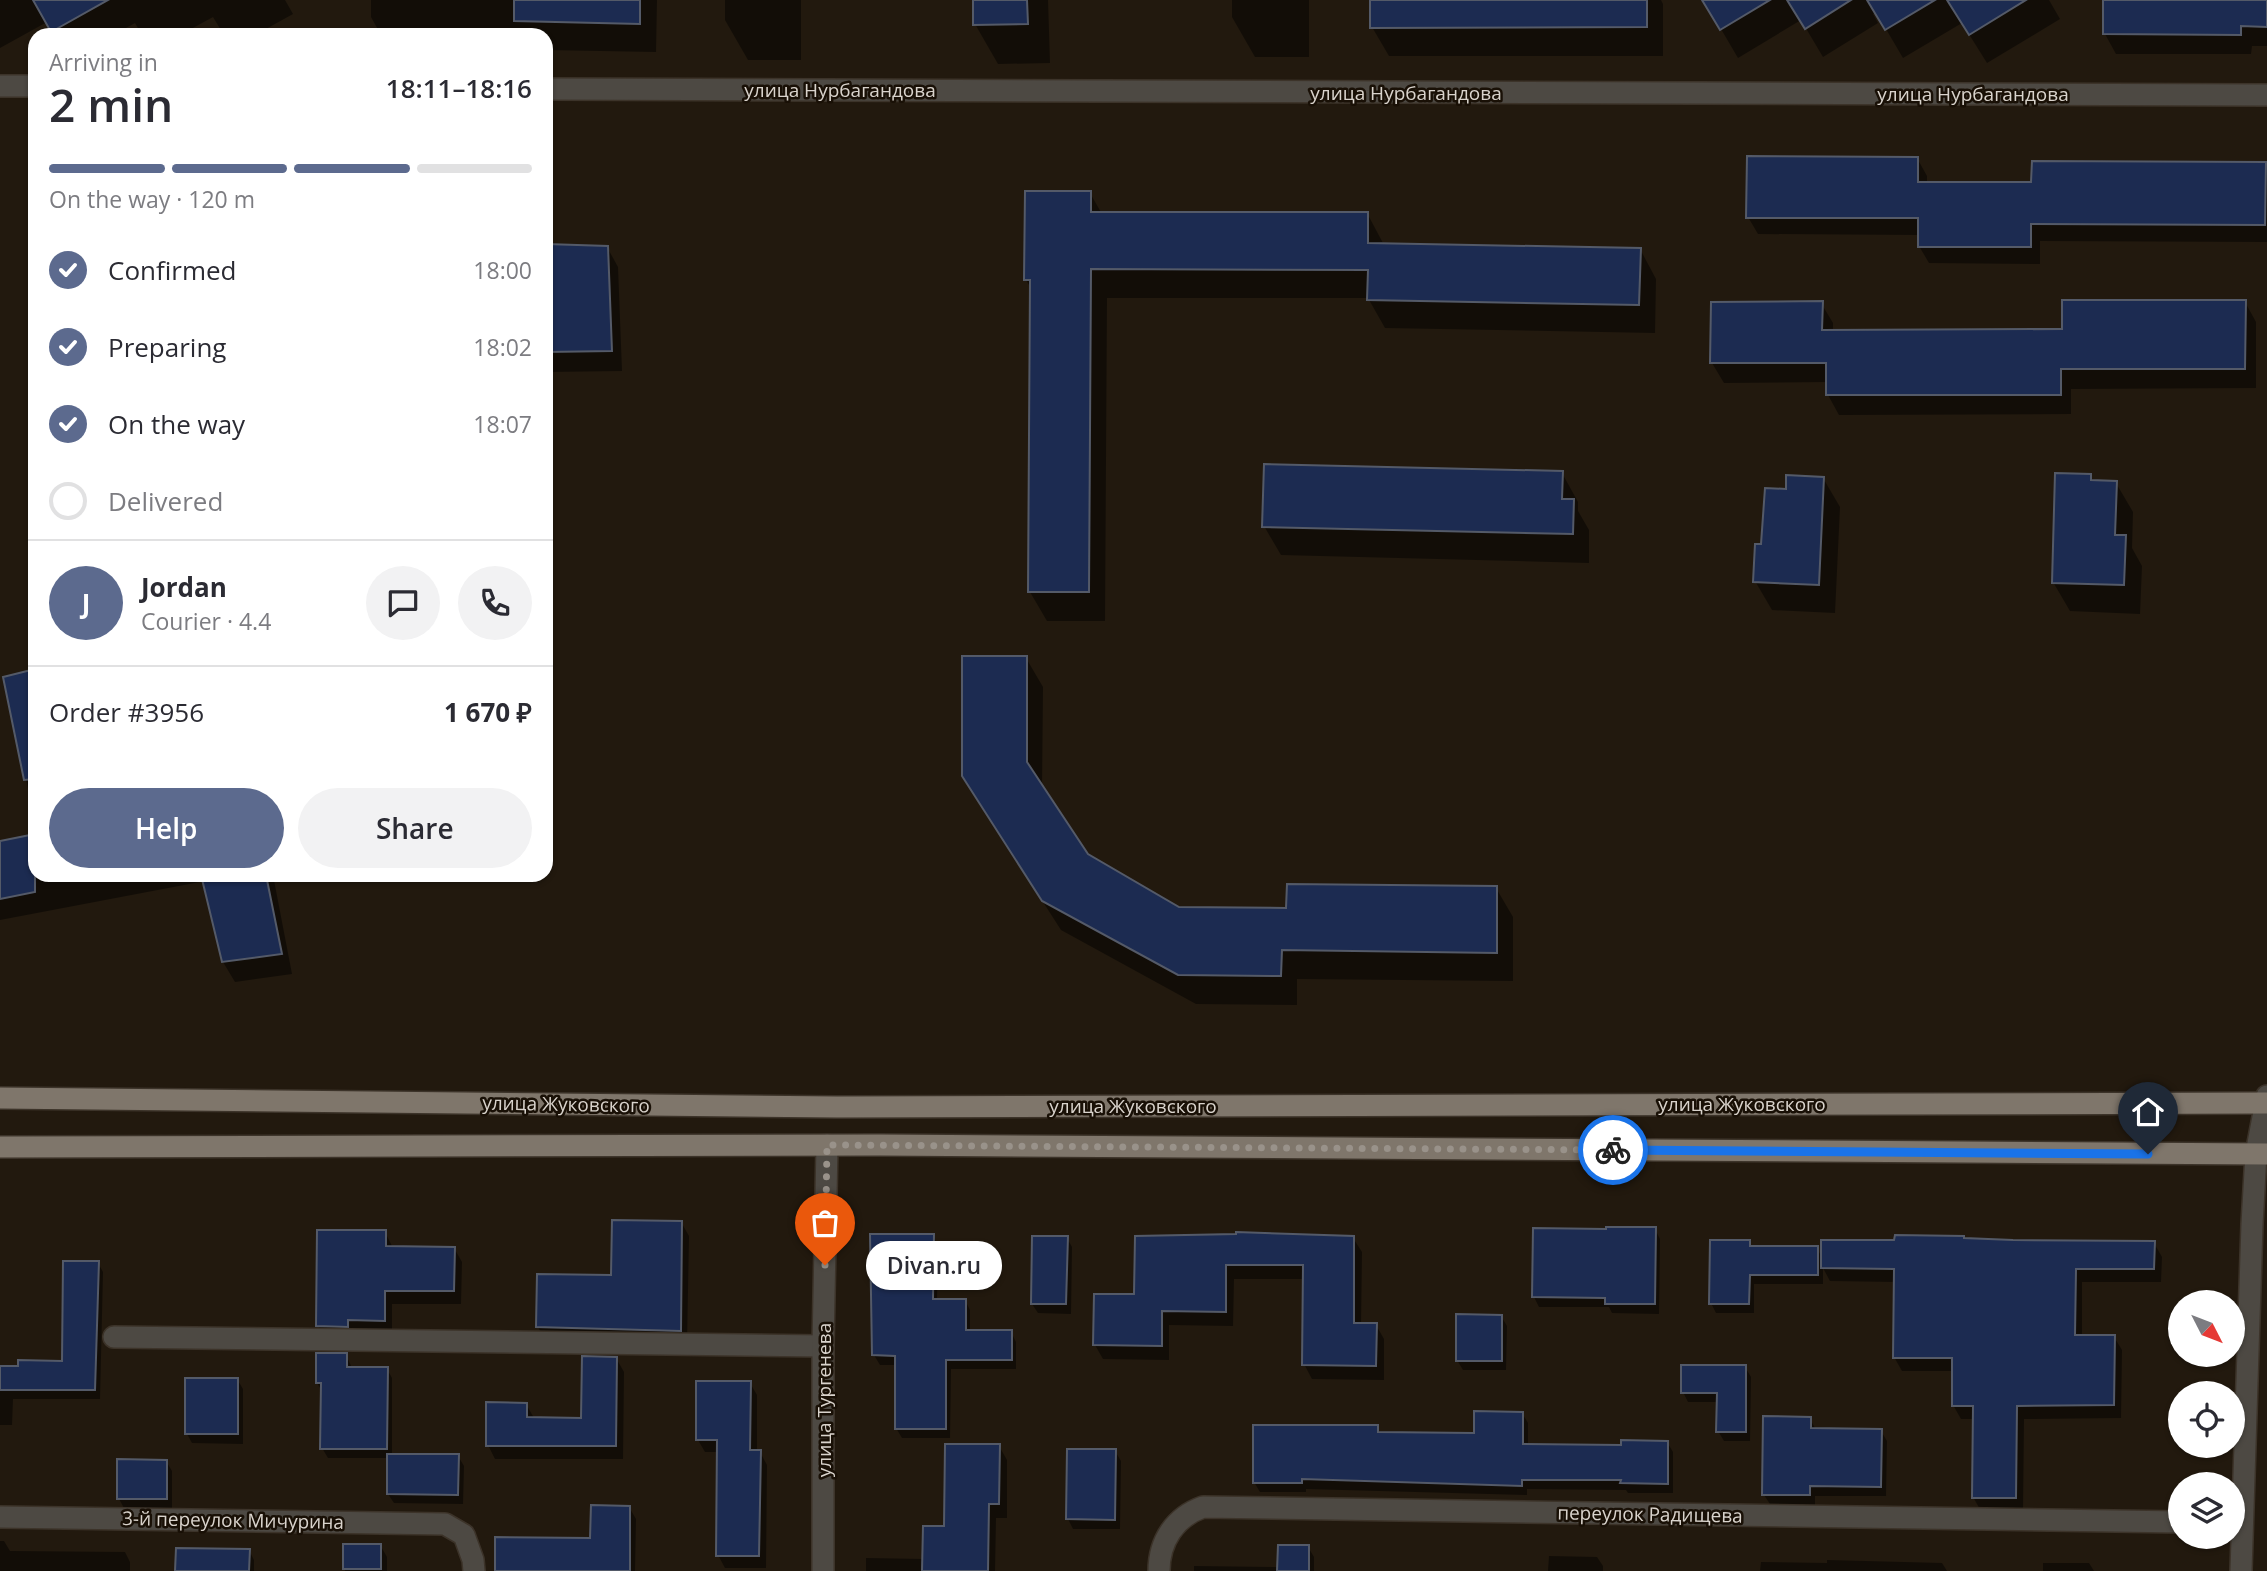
<!DOCTYPE html>
<meta charset="utf-8">
<style>
body{margin:0;font-family:"Open Sans",sans-serif;background:#f2f2f3;color:#2b2b33;height:100vh;display:flex;flex-direction:column;font-size:26px;white-space:nowrap}
*{box-sizing:border-box;margin:0}
p{font-size:23px;color:#7c7c81}
.icon{flex:none;width:38px;height:38px;fill:none;stroke:currentColor;stroke-width:2;stroke-linecap:round;stroke-linejoin:round}
.map{position:relative;flex:1;overflow:hidden}
.panel{position:absolute;left:28px;top:28px;width:525px;height:854px;display:flex;flex-direction:column;background:#fff;border-radius:21px;box-shadow:0 2px 5px #0004}
.panel>*{flex:none}
.needle{width:46px;rotate:132deg}
.controls{position:absolute;left:2168px;top:1290px;display:grid;gap:14px}
.controls a{display:grid;place-items:center;width:77px;height:77px;border-radius:50%;background:#fff;box-shadow:0 2px 5px #0004;font-size:35px}
.pin{position:absolute;display:grid;place-items:center;width:60px;height:60px;color:#fff;margin:-72px -30px;border-radius:50% 50% 50% 0;rotate:-45deg;box-shadow:0 0 7px #0007}
.pin .icon{rotate:45deg}
.courier{position:absolute;display:grid;place-items:center;width:70px;height:70px;margin:-35px;border:5px solid #1a73e8;border-radius:50%;background:#fff;color:#222;box-shadow:0 2px 9px #0007}
.bubble{position:absolute;height:49px;border-radius:24px;background:#fff;box-shadow:0 2px 5px #0004;font-size:23px;font-weight:600;line-height:49px;text-align:center}
.head em{font-style:normal;font-weight:600}
.head div{display:flex;flex-direction:column-reverse}
.head{display:flex;align-items:center;justify-content:space-between;height:119px;padding:0 21px}
h1{font-size:46px;font-weight:600;line-height:52px}
.bar{display:grid;grid-template-columns:repeat(4,1fr);gap:10px 7px;align-content:center;height:84px;padding:0 21px}
.bar i{height:9px;border-radius:5px;background:#e1e1e2}
.bar .selected{background:#5c6a8e}
.bar p{grid-column:span 4}
.line{display:flex;align-items:center;gap:18px;padding:0 21px;border-top:2px solid #e1e1e2}
.line div{flex:1}
.round{display:grid;place-items:center;flex:none;width:74px;height:74px;border-radius:37px;background:#f2f2f3}
ol{padding:0 21px;list-style:none}
li{display:flex;align-items:center;gap:21px;height:77px}
li p{margin-inline-start:auto}
li .icon{padding:7px;border-radius:50%;background:#5c6a8e;color:#fff;stroke-width:4}
li:last-child{color:#7c7c81}
li i{width:38px;height:38px;border:4px solid #e1e1e2;border-radius:50%}
.primary-button{display:flex;gap:14px;margin-top:auto;padding:14px 21px}
.primary-button a{flex:1;height:80px;border-radius:42px;background:#5c6a8e;color:#fff;font-size:28px;font-weight:600;line-height:80px;text-align:center}
.primary-button a+a{background:#f2f2f3;color:#2b2b33}
.map>svg:first-child{display:block}
.shadow{fill:#0007}
.building{fill:#1c2b51;stroke:#545a68;stroke-width:2}
.lines{fill:none;stroke-linecap:round;stroke-linejoin:round}
.minor-casing{stroke:#3c3329;stroke-width:24}
.tertiary-casing{stroke:#3c3329;stroke-width:24}
.primary-casing{stroke:#3c3329;stroke-width:24}
.minor{stroke:#4d4943;stroke-width:21}
.tertiary{stroke:#4d4943;stroke-width:21}
.primary{stroke:#7f766b;stroke-width:21}
.done{stroke:#99928a;stroke-width:7;stroke-dasharray:0 12.6}
.route{stroke:#1a73e8;stroke-width:9}
.labels{text-anchor:middle;dominant-baseline:central;stroke-width:5;stroke-linejoin:round;paint-order:stroke}
.street-label{font-size:19px;fill:#d9d3cc;stroke:#191006}
</style>
<div class="map">
<svg width="2267" height="1571" viewBox="0 0 2267 1571">
<rect width="100%" height="100%" fill="#22190e"/>
<g class="shadow">
<path d="M 0,0 L 285,0 L 293,14 L 255,35 L 224,35 L 213,17 L 180,35 L 142,35 L 135,23 L 113,35 L 55,35 L 47,22 L 0,48 Z"/>
<path d="M 371,0 L 657,0 L 656,52 L 546,50 L 546,35 L 381,35 L 371,17 Z"/>
<path d="M 725,0 L 801,0 L 801,60 L 748,60 L 725,20 Z"/>
<path d="M 974,0 L 1048,0 L 1050,63 L 998,64 L 975,24 Z"/>
<path d="M 1232,0 L 1309,0 L 1309,57 L 1255,57 L 1232,17 Z"/>
<path d="M 1372,0 L 1661,0 L 1663,4 L 1663,56 L 1389,56 L 1372,27 Z"/>
<path d="M 1704,0 L 2049,0 L 2060,19 L 1987,63 L 1962,23 L 1903,58 L 1876,12 L 1873,14 L 1878,23 L 1823,57 L 1801,20 L 1738,58 Z"/>
<path d="M 2105,0 L 2267,0 L 2267,46 L 2252,46 L 2251,54 L 2116,54 L 2105,34 Z"/>
<path d="M 1917,158 L 1927,176 L 1927,184 L 2033,184 L 2265,163 L 2267,167 L 2267,242 L 2040,241 L 2040,264 L 1929,263 L 1919,246 L 1920,235 L 1758,234 L 1748,217 Z"/>
<path d="M 1090,193 L 1102,214 L 1367,213 L 1384,245 L 1640,249 L 1656,279 L 1655,333 L 1385,328 L 1368,298 L 1107,298 L 1105,621 L 1047,621 L 1030,592 L 1032,290 L 1026,280 Z"/>
<path d="M 546,245 L 607,247 L 618,267 L 622,371 L 546,372 Z"/>
<path d="M 2245,302 L 2256,322 L 2256,388 L 2071,389 L 2071,414 L 1839,415 L 1828,395 L 1828,382 L 1724,383 L 1712,363 L 1821,303 L 1833,323 L 1833,331 L 2064,331 Z"/>
<path d="M 1562,473 L 1578,502 L 1578,511 L 1589,530 L 1589,563 L 1281,555 L 1264,526 Z"/>
<path d="M 2090,475 L 2094,482 L 2116,483 L 2133,512 L 2132,548 L 2142,566 L 2140,614 L 2070,611 L 2053,582 Z"/>
<path d="M 1823,478 L 1840,507 L 1835,613 L 1772,610 L 1755,581 L 1763,546 L 1787,491 Z"/>
<path d="M 1026,658 L 1043,687 L 1042,789 L 1087,856 L 1178,909 L 1288,910 L 1496,888 L 1513,917 L 1513,981 L 1297,979 L 1297,1005 L 1196,1004 L 1061,930 L 981,805 Z"/>
<path d="M 35,671 L 35,822 L 5,678 Z"/>
<path d="M 35,836 L 35,875 L 273,875 L 292,974 L 235,982 L 223,962 L 205,881 L 0,920 L 0,843 Z"/>
<path d="M 681,1222 L 689,1236 L 687,1344 L 545,1340 L 538,1327 L 613,1276 Z"/>
<path d="M 1655,1229 L 1660,1239 L 1659,1314 L 1612,1313 L 1609,1307 L 1539,1307 L 1534,1297 Z"/>
<path d="M 385,1232 L 393,1248 L 454,1248 L 462,1262 L 461,1304 L 392,1304 L 392,1334 L 326,1339 L 318,1326 Z"/>
<path d="M 933,1236 L 938,1246 L 937,1301 L 965,1300 L 970,1310 L 970,1332 L 1011,1332 L 1016,1342 L 1016,1369 L 951,1369 L 950,1438 L 902,1438 L 896,1428 L 897,1365 L 880,1365 L 874,1355 Z"/>
<path d="M 1067,1238 L 1072,1247 L 1071,1314 L 1038,1313 L 1032,1304 Z"/>
<path d="M 1136,1238 L 1353,1238 L 1362,1252 L 1361,1325 L 1376,1325 L 1384,1339 L 1384,1380 L 1312,1379 L 1304,1364 L 1305,1279 L 1234,1279 L 1233,1326 L 1169,1325 L 1169,1360 L 1103,1359 L 1095,1345 L 1136,1296 Z"/>
<path d="M 1964,1240 L 2154,1243 L 2162,1257 L 2161,1282 L 2082,1282 L 2082,1336 L 2114,1337 L 2122,1350 L 2121,1418 L 2024,1419 L 2023,1511 L 1981,1511 L 1973,1497 L 1974,1419 L 1961,1419 L 1953,1405 L 1954,1371 L 1902,1371 L 1894,1357 L 1896,1282 L 1830,1281 L 1823,1268 L 1823,1284 L 1754,1284 L 1754,1313 L 1716,1313 L 1711,1303 L 1749,1242 L 1752,1248 L 1817,1248 L 1822,1258 Z"/>
<path d="M 98,1263 L 103,1272 L 100,1399 L 13,1399 L 12,1425 L 0,1425 L 0,1368 L 63,1362 Z"/>
<path d="M 1501,1316 L 1507,1326 L 1506,1370 L 1463,1370 L 1457,1360 Z"/>
<path d="M 346,1355 L 352,1368 L 387,1369 L 392,1378 L 392,1455 L 458,1456 L 464,1466 L 463,1504 L 394,1503 L 388,1494 L 389,1458 L 328,1458 L 322,1448 L 322,1391 L 317,1383 Z"/>
<path d="M 616,1358 L 624,1372 L 623,1459 L 495,1459 L 488,1445 L 526,1404 L 534,1418 L 583,1420 Z"/>
<path d="M 1745,1367 L 1751,1377 L 1750,1441 L 1724,1441 L 1718,1431 L 1718,1402 L 1688,1402 L 1683,1392 Z"/>
<path d="M 237,1379 L 243,1389 L 243,1444 L 192,1443 L 187,1434 Z"/>
<path d="M 750,1383 L 757,1395 L 757,1452 L 760,1452 L 767,1465 L 766,1568 L 725,1568 L 718,1555 L 719,1452 L 705,1452 L 698,1440 Z"/>
<path d="M 1522,1413 L 1528,1423 L 1528,1446 L 1623,1447 L 1667,1442 L 1673,1452 L 1673,1493 L 1628,1493 L 1626,1490 L 1527,1489 L 1527,1495 L 1306,1489 L 1306,1492 L 1260,1492 L 1254,1482 L 1377,1427 L 1381,1434 L 1475,1435 Z"/>
<path d="M 1810,1419 L 1815,1428 L 1881,1431 L 1887,1441 L 1886,1496 L 1815,1496 L 1815,1505 L 1770,1504 L 1764,1495 Z"/>
<path d="M 999,1446 L 1007,1460 L 1007,1518 L 996,1518 L 995,1571 L 866,1571 L 866,1558 L 924,1559 Z"/>
<path d="M 1115,1451 L 1121,1461 L 1120,1529 L 1073,1529 L 1068,1519 Z"/>
<path d="M 166,1461 L 172,1471 L 172,1508 L 124,1508 L 119,1499 Z"/>
<path d="M 629,1507 L 636,1519 L 635,1571 L 497,1571 L 592,1540 Z"/>
<path d="M 0,1541 L 4,1541 L 10,1551 L 125,1552 L 130,1562 L 130,1571 L 0,1571 Z"/>
<path d="M 344,1545 L 380,1545 L 387,1557 L 387,1571 L 345,1571 Z"/>
<path d="M 1308,1547 L 1314,1557 L 1314,1571 L 1194,1571 L 1194,1566 L 1279,1567 Z"/>
<path d="M 249,1550 L 254,1560 L 254,1571 L 177,1571 Z"/>
<path d="M 1549,1556 L 1597,1557 L 1603,1566 L 1603,1571 L 1548,1571 Z"/>
<path d="M 1827,1560 L 1942,1563 L 1947,1571 L 1760,1571 L 1761,1562 L 1827,1563 Z"/>
<path d="M 2043,1563 L 2089,1563 L 2094,1571 L 2043,1571 Z"/>
</g>
<g class="building">
<path d="M 33,0 L 108,0 L 51,32 Z"/>
<path d="M 514,0 L 640,0 L 640,24 L 514,21 Z"/>
<path d="M 973,0 L 1027,0 L 1028,24 L 973,25 Z"/>
<path d="M 1370,0 L 1647,0 L 1647,27 L 1370,28 Z"/>
<path d="M 1702,0 L 1770,0 L 1720,30 Z"/>
<path d="M 1787,0 L 1851,0 L 1805,29 Z"/>
<path d="M 1867,0 L 1935,0 L 1885,30 Z"/>
<path d="M 1947,0 L 2026,0 L 1969,35 Z"/>
<path d="M 2103,0 L 2267,0 L 2267,27 L 2241,26 L 2241,35 L 2103,34 Z"/>
<path d="M 1747,156 L 1918,157 L 1918,182 L 2031,182 L 2032,161 L 2266,162 L 2265,225 L 2031,224 L 2031,247 L 1918,247 L 1918,218 L 1746,218 Z"/>
<path d="M 1025,191 L 1091,191 L 1091,212 L 1368,212 L 1368,243 L 1641,248 L 1639,305 L 1367,300 L 1368,270 L 1091,269 L 1089,592 L 1028,592 L 1030,280 L 1024,280 Z"/>
<path d="M 546,244 L 608,246 L 612,351 L 546,352 Z"/>
<path d="M 2062,300 L 2246,300 L 2245,369 L 2061,369 L 2061,395 L 1826,395 L 1826,363 L 1710,363 L 1711,302 L 1823,301 L 1822,330 L 2062,329 Z"/>
<path d="M 1264,464 L 1563,471 L 1562,499 L 1574,499 L 1573,534 L 1262,527 Z"/>
<path d="M 2055,473 L 2091,474 L 2091,480 L 2117,481 L 2115,535 L 2126,535 L 2124,585 L 2052,583 Z"/>
<path d="M 1786,475 L 1824,477 L 1819,585 L 1753,582 L 1755,544 L 1761,544 L 1765,488 L 1786,489 Z"/>
<path d="M 962,656 L 1027,656 L 1027,762 L 1088,854 L 1179,907 L 1286,908 L 1287,884 L 1497,886 L 1497,953 L 1282,950 L 1281,976 L 1178,975 L 1042,901 L 962,776 Z"/>
<path d="M 35,669 L 35,779 L 24,780 L 3,677 Z"/>
<path d="M 35,834 L 35,892 L 0,899 L 0,841 Z"/>
<path d="M 201,875 L 266,875 L 282,954 L 222,962 Z"/>
<path d="M 612,1220 L 682,1221 L 681,1331 L 536,1327 L 537,1274 L 611,1275 Z"/>
<path d="M 1606,1227 L 1656,1227 L 1655,1304 L 1605,1304 L 1605,1298 L 1532,1297 L 1533,1228 L 1606,1229 Z"/>
<path d="M 317,1230 L 386,1230 L 386,1246 L 455,1247 L 454,1291 L 385,1291 L 385,1321 L 348,1320 L 348,1327 L 316,1326 Z"/>
<path d="M 1236,1232 L 1354,1236 L 1354,1323 L 1377,1323 L 1376,1366 L 1302,1365 L 1303,1265 L 1226,1265 L 1226,1312 L 1162,1311 L 1162,1346 L 1093,1345 L 1094,1294 L 1134,1294 L 1135,1236 L 1236,1234 Z"/>
<path d="M 870,1234 L 934,1234 L 933,1299 L 966,1299 L 966,1330 L 1012,1330 L 1012,1360 L 946,1360 L 946,1429 L 895,1429 L 895,1356 L 872,1355 Z"/>
<path d="M 1895,1235 L 1964,1236 L 1964,1238 L 2013,1240 L 2155,1241 L 2154,1269 L 2076,1269 L 2075,1335 L 2115,1335 L 2114,1405 L 2017,1406 L 2016,1498 L 1972,1498 L 1973,1406 L 1952,1406 L 1952,1358 L 1893,1358 L 1894,1269 L 1821,1268 L 1821,1240 L 1894,1240 Z"/>
<path d="M 1032,1236 L 1068,1236 L 1066,1304 L 1031,1304 Z"/>
<path d="M 1710,1240 L 1750,1240 L 1750,1246 L 1818,1246 L 1818,1275 L 1750,1275 L 1749,1304 L 1709,1304 Z"/>
<path d="M 63,1261 L 99,1261 L 95,1390 L 0,1390 L 0,1366 L 18,1366 L 18,1360 L 62,1361 Z"/>
<path d="M 1456,1314 L 1502,1315 L 1502,1361 L 1456,1361 Z"/>
<path d="M 316,1353 L 347,1353 L 347,1367 L 388,1367 L 387,1449 L 320,1449 L 321,1383 L 316,1383 Z"/>
<path d="M 582,1356 L 617,1357 L 616,1446 L 486,1446 L 486,1402 L 527,1403 L 527,1417 L 581,1418 Z"/>
<path d="M 1681,1365 L 1746,1365 L 1746,1432 L 1716,1432 L 1717,1393 L 1681,1393 Z"/>
<rect x="185" y="1378" width="53" height="56"/>
<path d="M 696,1381 L 751,1381 L 750,1450 L 761,1450 L 759,1556 L 716,1556 L 717,1440 L 696,1440 Z"/>
<path d="M 1474,1411 L 1523,1412 L 1523,1444 L 1621,1445 L 1621,1440 L 1668,1441 L 1668,1484 L 1620,1483 L 1621,1480 L 1522,1480 L 1522,1486 L 1302,1479 L 1302,1483 L 1253,1483 L 1253,1425 L 1378,1425 L 1378,1432 L 1474,1433 Z"/>
<path d="M 1763,1416 L 1811,1417 L 1811,1428 L 1882,1429 L 1881,1487 L 1810,1486 L 1810,1495 L 1762,1495 Z"/>
<path d="M 945,1444 L 1000,1444 L 999,1504 L 989,1504 L 988,1571 L 922,1571 L 923,1526 L 944,1526 Z"/>
<path d="M 1067,1449 L 1116,1449 L 1115,1520 L 1066,1519 Z"/>
<path d="M 387,1454 L 459,1454 L 458,1495 L 387,1494 Z"/>
<path d="M 117,1459 L 167,1460 L 167,1499 L 117,1499 Z"/>
<path d="M 591,1505 L 630,1506 L 630,1571 L 495,1571 L 495,1537 L 590,1538 Z"/>
<rect x="343" y="1544" width="38" height="25"/>
<path d="M 1278,1545 L 1309,1545 L 1309,1571 L 1277,1571 Z"/>
<path d="M 176,1548 L 250,1549 L 249,1571 L 175,1571 Z"/>
</g>
<g class="lines">
<defs>
<g id="minor">
<path d="M 0,86 L 35,86"/>
<path d="M 546,89 L 2267,95"/>
<path d="M 114,1337 L 823,1346"/>
<path d="M 0,1517 L 445,1524 L 464,1535 L 473,1560 L 474,1571"/>
<path d="M 823,1571 L 823,1346 L 827,1145"/>
<path d="M 1159,1571 C 1159,1541 1175,1517 1203,1507 L 2180,1522"/>
</g>
<path id="tertiary" d="M 2241,1571 L 2252,1224 L 2256,1154 L 2267,1096"/>
<g id="primary">
<path d="M 0,1098 L 837,1107 L 2267,1103"/>
<path d="M 0,1147 L 880,1145 L 2267,1154"/>
</g>
</defs>
<use href="#minor" class="minor-casing"/>
<use href="#tertiary" class="tertiary-casing"/>
<use href="#primary" class="primary-casing"/>
<use href="#minor" class="minor"/>
<use href="#tertiary" class="tertiary"/>
<use href="#primary" class="primary"/>
</g>
<g class="lines">
<path class="done" d="M 825,1265 L 827,1145 L 1613,1150"/>
<path class="route" d="M 1613,1150 L 2148,1154"/>
</g>
<g class="labels">
<g class="street-label">
<text x="840" y="90">улица Нурбагандова</text>
<text x="1406" y="93">улица Нурбагандова</text>
<text x="1973" y="94">улица Нурбагандова</text>
<text transform="translate(566 1104) rotate(1)">улица Жуковского</text>
<text x="1742" y="1104">улица Жуковского</text>
<text x="1133" y="1106">улица Жуковского</text>
<text transform="translate(824 1400) rotate(-90)">улица Тургенева</text>
<text transform="translate(1650 1514) rotate(1)">переулок Радищева</text>
<text transform="translate(233 1520) rotate(1)">3-й переулок Мичурина</text>
</g>
</g>
</svg>
<div class="controls">
<a><svg class="needle" viewBox="-14 -14 28 28"><path d="M0-13l5 13h-10z" fill="#e53935"/><path d="M0 13l5-13h-10z" fill="#7c7c81"/></svg></a>
<a><svg class="icon" aria-label="locate" viewBox="0 0 24 24"><circle cx="12" cy="12" r="6"/><path d="M12 2v4M12 18v4M2 12h4M18 12h4"/></svg></a>
<a><svg class="icon" aria-label="layers" viewBox="0 0 24 24"><path d="M12 4l9 5-9 5-9-5zM3 14l9 5 9-5"/></svg></a>
</div>
<div class="pin" style="left:825px;top:1265px;background:#ea580c"><svg class="icon" aria-label="bag" viewBox="0 0 24 24"><path d="M5 8h14l-1 12H6zM9 8a3 3 0 0 1 6 0"/></svg></div>
<div class="pin" style="left:2148px;top:1154px;background:#1f2937"><svg class="icon" aria-label="home" viewBox="0 0 24 24"><path d="M3 11l9-7 9 7M6 9v11h12V9"/></svg></div>
<div class="courier" style="left:1613px;top:1150px"><svg class="icon" aria-label="bike" viewBox="0 0 24 24"><circle cx="6" cy="16" r="4"/><circle cx="18" cy="16" r="4"/><path d="M6 16l4-8h5l3 8M10 8l3 8H6M13 5h3"/></svg></div>
<div class="bubble" style="left:866px;top:1241px;width:136px">Divan.ru</div>
<section class="panel">
<div class="head"><div><h1>2 min</h1><p>Arriving in</p></div><em>18:11–18:16</em></div>
<div class="bar"><i class="selected"></i><i class="selected"></i><i class="selected"></i><i></i><p>On the way · 120 m</p></div>
<ol>
<li><svg class="icon" aria-label="check" viewBox="0 0 24 24"><path d="M5 12l5 5 9-10"/></svg>Confirmed<p>18:00</p></li>
<li><svg class="icon" aria-label="check" viewBox="0 0 24 24"><path d="M5 12l5 5 9-10"/></svg>Preparing<p>18:02</p></li>
<li><svg class="icon" aria-label="check" viewBox="0 0 24 24"><path d="M5 12l5 5 9-10"/></svg>On the way<p>18:07</p></li>
<li><i></i>Delivered</li>
</ol>
<div class="line" style="height:126px"><b class="round" style="background:#5c6a8e;color:#fff">J</b><div><b>Jordan</b><p>Courier · 4.4</p></div><a class="round"><svg class="icon" aria-label="chat" viewBox="0 0 24 24"><path d="M4 5h16v11H9l-5 4z"/></svg></a><a class="round"><svg class="icon" aria-label="phone" viewBox="0 0 24 24"><path d="M5 4h4l2 5-3 2q2 4 5 5l2-3 5 2v4C11 20 4 13 5 4z"/></svg></a></div>
<div class="line" style="height:91px"><div>Order #3956</div><b>1 670 ₽</b></div>
<div class="primary-button"><a>Help</a><a>Share</a></div>
</section>
</div>
